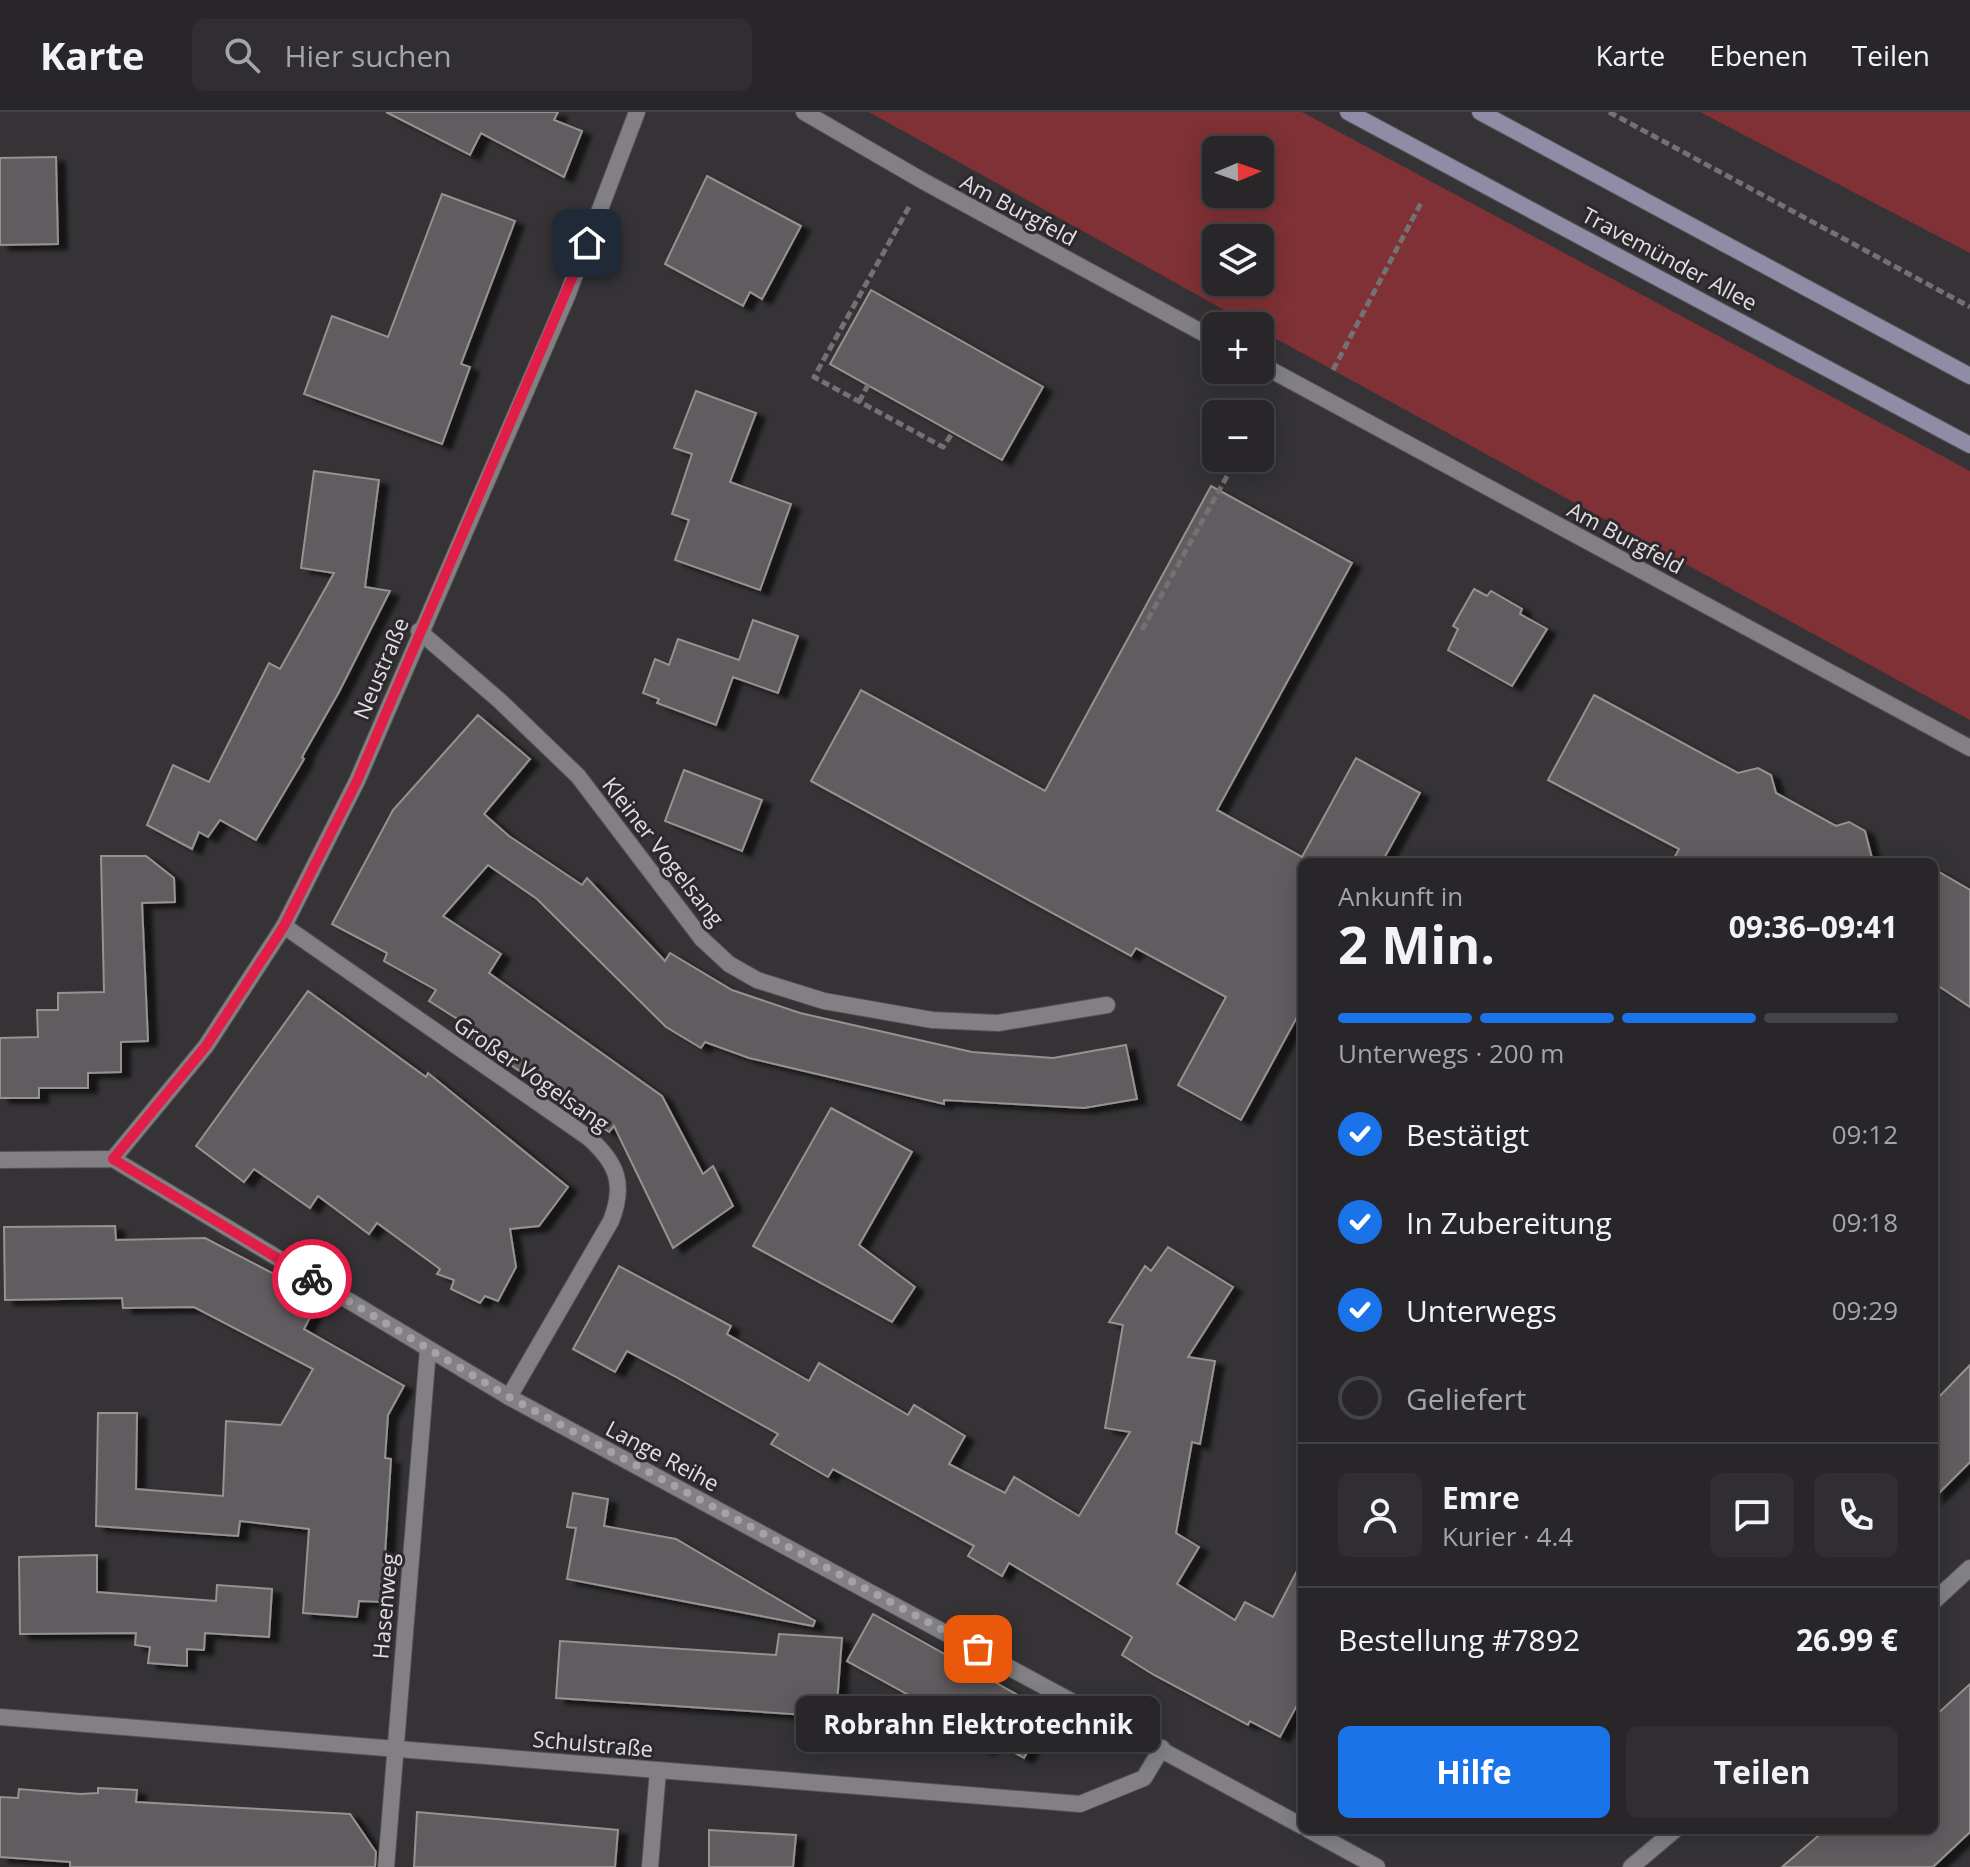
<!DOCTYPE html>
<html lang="de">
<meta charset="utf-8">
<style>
body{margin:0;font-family:"Open Sans",sans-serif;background:#302e30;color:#f1f3f6;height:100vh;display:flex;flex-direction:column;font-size:30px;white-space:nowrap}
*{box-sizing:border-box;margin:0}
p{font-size:26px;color:#a5a5a8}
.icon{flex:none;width:44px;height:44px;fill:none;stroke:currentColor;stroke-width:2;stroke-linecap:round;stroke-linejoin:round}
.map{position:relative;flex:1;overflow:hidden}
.drawer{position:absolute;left:1298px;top:746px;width:640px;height:976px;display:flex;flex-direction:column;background:#282628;border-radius:12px;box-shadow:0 4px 20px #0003,0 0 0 2px #444345}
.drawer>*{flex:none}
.needle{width:52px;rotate:88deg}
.fabs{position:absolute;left:1202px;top:24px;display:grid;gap:16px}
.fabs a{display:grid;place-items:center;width:72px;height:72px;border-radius:12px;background:#282628;box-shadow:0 4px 20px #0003,0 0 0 2px #444345;font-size:40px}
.pin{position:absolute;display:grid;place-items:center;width:68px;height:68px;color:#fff;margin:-34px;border-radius:16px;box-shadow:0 4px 12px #0006}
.courier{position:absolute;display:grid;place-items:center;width:80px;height:80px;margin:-40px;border:6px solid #e11d48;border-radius:50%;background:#fff;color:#222;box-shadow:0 2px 10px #0007}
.bubble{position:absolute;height:56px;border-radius:12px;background:#282628;box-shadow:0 4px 20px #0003,0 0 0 2px #444345;font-size:26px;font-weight:700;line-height:56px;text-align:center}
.head em{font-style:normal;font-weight:700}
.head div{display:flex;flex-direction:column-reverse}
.head{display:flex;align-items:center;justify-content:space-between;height:136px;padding:0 40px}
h1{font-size:52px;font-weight:700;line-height:60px}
.bar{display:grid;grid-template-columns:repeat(4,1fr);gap:12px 8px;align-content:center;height:96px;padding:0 40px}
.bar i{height:10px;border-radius:6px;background:#444345}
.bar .active{background:#1a73e8}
.bar p{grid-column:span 4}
.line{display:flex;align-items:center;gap:20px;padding:0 40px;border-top:2px solid #444345}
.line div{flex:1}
.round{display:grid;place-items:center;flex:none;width:84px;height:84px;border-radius:12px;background:#302e30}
ol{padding:0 40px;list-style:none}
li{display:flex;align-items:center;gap:24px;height:88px}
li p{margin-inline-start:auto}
li .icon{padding:8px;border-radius:50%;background:#1a73e8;color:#fff;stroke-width:4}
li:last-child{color:#a5a5a8}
li i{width:44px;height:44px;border:4px solid #444345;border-radius:50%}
.action{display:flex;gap:16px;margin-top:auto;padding:16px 40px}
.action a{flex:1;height:92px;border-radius:12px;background:#1a73e8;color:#fff;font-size:32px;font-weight:700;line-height:92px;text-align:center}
.action a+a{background:#302e30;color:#f1f3f6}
header{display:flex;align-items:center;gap:48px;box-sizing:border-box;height:112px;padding:0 40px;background:#282628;border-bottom:2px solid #444345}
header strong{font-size:38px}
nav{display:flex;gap:44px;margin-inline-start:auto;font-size:28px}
.search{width:560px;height:72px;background:#302e30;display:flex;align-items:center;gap:20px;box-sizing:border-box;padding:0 28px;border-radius:12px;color:#a5a5a8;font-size:30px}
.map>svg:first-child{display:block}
.green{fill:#7f3135;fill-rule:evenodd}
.building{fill:#605c5e;stroke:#969193;stroke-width:2;filter:url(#shadow)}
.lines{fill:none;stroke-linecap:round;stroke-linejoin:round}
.minor-casing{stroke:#545254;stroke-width:18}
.secondary-casing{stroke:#545254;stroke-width:18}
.path{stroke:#737174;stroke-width:5;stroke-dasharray:8 4;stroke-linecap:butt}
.minor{stroke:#828083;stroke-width:16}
.secondary{stroke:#8f8ca6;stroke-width:16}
.done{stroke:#a4a2a4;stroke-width:8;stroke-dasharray:0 14.4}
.route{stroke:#e11d48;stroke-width:10}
.labels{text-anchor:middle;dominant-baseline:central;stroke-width:6;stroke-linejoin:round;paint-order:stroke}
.street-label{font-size:22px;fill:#e0dee0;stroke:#2b292c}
</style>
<header>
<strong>Karte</strong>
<div class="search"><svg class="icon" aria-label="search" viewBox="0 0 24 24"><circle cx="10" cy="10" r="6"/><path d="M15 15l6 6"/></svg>Hier suchen</div>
<nav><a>Karte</a><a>Ebenen</a><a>Teilen</a></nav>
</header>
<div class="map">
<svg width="1970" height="1755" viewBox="0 0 1970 1755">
<defs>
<filter id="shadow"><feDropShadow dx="9" dy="5" stdDeviation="2" flood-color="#0009"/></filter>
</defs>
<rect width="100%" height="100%" fill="#353336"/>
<g class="green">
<path d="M 869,0 L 1302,0 L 1970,359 L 1970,608 L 1260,218 L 1260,214 L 1253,214 ZM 1216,38 L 1260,38 L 1260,82 L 1216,82 ZM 1216,126 L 1260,126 L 1260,170 L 1216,170 Z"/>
<path d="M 1700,0 L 1970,0 L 1970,141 Z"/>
</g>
<g class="building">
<path d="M 386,0 L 558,0 L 554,8 L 582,19 L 564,65 L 481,21 L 470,43 Z"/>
<path d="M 56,45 L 58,132 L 0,133 L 0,46 Z"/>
<path d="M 707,64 L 801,114 L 762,187 L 750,180 L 743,194 L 665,152 Z"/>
<path d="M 442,82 L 515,109 L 461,252 L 470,255 L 442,332 L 304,282 L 332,204 L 388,225 Z"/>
<path d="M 871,178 L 1043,275 L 1002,348 L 830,252 Z"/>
<path d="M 696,279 L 756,301 L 730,370 L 791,392 L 760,478 L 675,448 L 689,408 L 672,402 L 692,342 L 674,336 Z"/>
<path d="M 314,359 L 379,368 L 365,475 L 390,479 L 339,580 L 302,645 L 304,647 L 256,728 L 220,708 L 208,725 L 199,720 L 192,737 L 147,713 L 173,653 L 209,670 L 269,551 L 280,557 L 334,461 L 301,456 Z"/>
<path d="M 1211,374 L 1352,451 L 1217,698 L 1302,745 L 1356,646 L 1420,681 L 1382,750 L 1302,750 L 1302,896 L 1241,1008 L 1178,973 L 1226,885 L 1136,836 L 1131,844 L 811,669 L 861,578 L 1045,679 Z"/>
<path d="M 1474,477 L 1487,484 L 1491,479 L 1522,497 L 1520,502 L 1547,517 L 1512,574 L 1448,538 L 1458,517 L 1453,514 Z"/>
<path d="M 753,508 L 798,524 L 778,581 L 733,565 L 716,613 L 657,591 L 659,587 L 643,581 L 655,547 L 669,553 L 678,527 L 739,548 Z"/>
<path d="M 1594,583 L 1738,661 L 1758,656 L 1771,663 L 1776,681 L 1836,714 L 1849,710 L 1865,719 L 1873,750 L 1672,750 L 1679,737 L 1548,668 Z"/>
<path d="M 478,603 L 530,647 L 484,702 L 509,724 L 582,773 L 587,766 L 665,849 L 670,841 L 732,878 L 800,901 L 972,940 L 1053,946 L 1126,933 L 1137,987 L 1084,996 L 944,988 L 944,992 L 749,946 L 705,930 L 701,936 L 666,915 L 537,787 L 488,753 L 443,804 L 501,842 L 489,861 L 662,984 L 703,1062 L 713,1054 L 733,1094 L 673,1136 L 614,1014 L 609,1020 L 455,915 L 459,908 L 429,889 L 436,878 L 384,849 L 387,841 L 332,812 L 393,698 Z"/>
<path d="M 684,658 L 762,688 L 742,739 L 665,709 Z"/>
<path d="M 101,744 L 146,744 L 174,766 L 175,790 L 142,791 L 148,929 L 121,930 L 121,960 L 88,961 L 88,976 L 39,976 L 39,986 L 0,986 L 0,926 L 38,925 L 37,898 L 58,898 L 58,881 L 104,880 Z"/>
<path d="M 1934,757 L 1970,778 L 1970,895 L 1934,871 Z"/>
<path d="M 308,879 L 426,965 L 428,961 L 568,1075 L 539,1114 L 510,1117 L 516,1155 L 498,1189 L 485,1184 L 480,1191 L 451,1177 L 454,1168 L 437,1162 L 440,1157 L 377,1111 L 369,1122 L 318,1084 L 310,1096 L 254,1057 L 244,1070 L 196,1034 Z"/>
<path d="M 831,996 L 912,1040 L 859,1133 L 915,1175 L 892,1210 L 753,1134 Z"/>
<path d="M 115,1114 L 116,1128 L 205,1126 L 320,1186 L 304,1217 L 404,1274 L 388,1303 L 385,1346 L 391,1347 L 382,1490 L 359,1489 L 357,1505 L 303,1501 L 309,1417 L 240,1409 L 238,1424 L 96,1414 L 98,1301 L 137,1301 L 136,1377 L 223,1384 L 226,1309 L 281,1313 L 313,1257 L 194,1195 L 123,1196 L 122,1186 L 5,1188 L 4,1115 Z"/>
<path d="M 1168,1135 L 1233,1175 L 1188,1245 L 1215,1249 L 1200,1332 L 1192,1330 L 1176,1421 L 1199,1435 L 1177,1472 L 1235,1508 L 1245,1490 L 1273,1505 L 1302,1449 L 1302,1584 L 1280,1625 L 1250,1609 L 1248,1613 L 1154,1563 L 1122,1543 L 1132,1525 L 1009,1451 L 1002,1464 L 968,1444 L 974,1434 L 833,1357 L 828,1365 L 771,1332 L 778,1322 L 676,1265 L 627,1239 L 615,1260 L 573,1237 L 619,1154 L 731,1214 L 727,1222 L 809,1269 L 819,1251 L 908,1303 L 914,1293 L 965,1324 L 949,1352 L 1005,1381 L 1014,1365 L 1079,1404 L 1130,1320 L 1105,1316 L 1123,1213 L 1109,1210 L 1145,1154 L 1151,1159 Z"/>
<path d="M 1970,1253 L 1970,1350 L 1934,1386 L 1934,1290 Z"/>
<path d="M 573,1381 L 608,1387 L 604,1414 L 676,1427 L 815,1509 L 813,1514 L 567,1467 L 576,1416 L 567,1415 Z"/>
<path d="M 97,1443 L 97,1480 L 216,1489 L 217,1473 L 272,1477 L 269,1525 L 205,1521 L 204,1538 L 187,1537 L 187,1554 L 148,1551 L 150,1535 L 135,1533 L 136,1521 L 20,1522 L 19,1445 Z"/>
<path d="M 873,1502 L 1050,1601 L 1024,1646 L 995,1630 L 985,1638 L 956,1623 L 957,1620 L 908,1595 L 912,1585 L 847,1549 Z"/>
<path d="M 779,1522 L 842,1526 L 836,1605 L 556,1586 L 560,1529 L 776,1543 Z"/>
<path d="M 1970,1572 L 1970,1720 L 1933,1755 L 1782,1755 L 1825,1718 L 1934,1718 L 1934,1605 Z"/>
<path d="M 98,1676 L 137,1678 L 136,1690 L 350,1702 L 376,1740 L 375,1755 L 70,1755 L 70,1750 L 0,1745 L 0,1685 L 18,1686 L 19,1677 L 80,1682 L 98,1681 Z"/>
<path d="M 417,1700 L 618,1718 L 615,1755 L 414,1755 Z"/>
<path d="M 709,1718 L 796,1723 L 793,1755 L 709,1755 Z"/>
</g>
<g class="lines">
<defs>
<g id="minor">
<path d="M 804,0 L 923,69 L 1216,228"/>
<path d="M 1260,252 L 1970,636"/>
<path d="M 419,519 L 500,589 L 578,664 L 702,827 L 729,852 L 757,868 L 824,889 L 932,908 L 998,911 L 1107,893"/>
<path d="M 284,814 L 589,1026 C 618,1052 625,1073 611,1109 L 509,1285"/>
<path d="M 113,1047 L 206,934 L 284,814 L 357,669 L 567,184 L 637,0"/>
<path d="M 0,1048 L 113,1047 L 509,1285 L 1302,1714"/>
<path d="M 1934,1489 L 1970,1456"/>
<path d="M 0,1605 L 1080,1692 L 1144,1666 L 1162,1636"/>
<path d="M 1309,1718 L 1377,1755"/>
<path d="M 386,1755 L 428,1237"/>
<path d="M 650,1755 L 658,1658"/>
<path d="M 1631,1755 L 1675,1718"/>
</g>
<g id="secondary">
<path d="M 1348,0 L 1970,333"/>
<path d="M 1480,0 L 1970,264"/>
</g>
</defs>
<use href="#minor" class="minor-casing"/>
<use href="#secondary" class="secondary-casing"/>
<g class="path">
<path d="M 1609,0 L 1970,195"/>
<path d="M 909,95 L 814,265 L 943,335 L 953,320"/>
<path d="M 1333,258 L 1422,89"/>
<path d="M 859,290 L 868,273"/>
<path d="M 1260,305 L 1269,290"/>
<path d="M 1142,518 L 1237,346"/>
</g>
<use href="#minor" class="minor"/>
<use href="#secondary" class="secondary"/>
</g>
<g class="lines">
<path class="done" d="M 312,1167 L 509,1285 L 978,1537"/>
<path class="route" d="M 312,1167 L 113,1047 L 206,934 L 284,814 L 357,669 L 587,131"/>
</g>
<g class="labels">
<g class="street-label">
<text transform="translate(1019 97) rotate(28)">Am Burgfeld</text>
<text transform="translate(1670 146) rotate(28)">Travemünder Allee</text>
<text transform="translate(1626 425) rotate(28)">Am Burgfeld</text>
<text transform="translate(380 556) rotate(-67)">Neustraße</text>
<text transform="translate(664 739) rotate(52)">Kleiner Vogelsang</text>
<text transform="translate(532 961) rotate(35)">Großer Vogelsang</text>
<text transform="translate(663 1343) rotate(28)">Lange Reihe</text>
<text transform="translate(384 1494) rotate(-85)">Hasenweg</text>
<text transform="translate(593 1631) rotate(5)">Schulstraße</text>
</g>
</g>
</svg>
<div class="fabs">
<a><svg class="needle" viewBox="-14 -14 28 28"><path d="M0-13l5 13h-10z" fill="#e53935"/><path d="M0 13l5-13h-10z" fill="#a5a5a8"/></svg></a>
<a><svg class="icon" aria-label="layers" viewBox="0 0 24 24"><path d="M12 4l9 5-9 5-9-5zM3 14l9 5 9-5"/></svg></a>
<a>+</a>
<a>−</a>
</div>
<div class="pin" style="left:978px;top:1537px;background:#ea580c"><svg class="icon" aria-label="bag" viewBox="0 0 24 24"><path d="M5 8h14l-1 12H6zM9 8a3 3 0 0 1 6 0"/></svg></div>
<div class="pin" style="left:587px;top:131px;background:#1f2937"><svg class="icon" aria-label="home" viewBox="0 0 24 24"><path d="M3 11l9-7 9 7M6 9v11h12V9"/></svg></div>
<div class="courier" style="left:312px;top:1167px"><svg class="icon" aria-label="bike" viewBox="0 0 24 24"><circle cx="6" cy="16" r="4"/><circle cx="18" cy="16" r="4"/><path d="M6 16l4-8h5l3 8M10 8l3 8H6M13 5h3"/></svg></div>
<div class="bubble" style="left:796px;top:1584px;width:364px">Robrahn Elektrotechnik</div>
<section class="drawer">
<div class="head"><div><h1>2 Min.</h1><p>Ankunft in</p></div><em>09:36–09:41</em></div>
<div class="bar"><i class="active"></i><i class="active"></i><i class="active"></i><i></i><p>Unterwegs · 200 m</p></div>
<ol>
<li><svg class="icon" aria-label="check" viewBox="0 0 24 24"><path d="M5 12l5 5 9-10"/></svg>Bestätigt<p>09:12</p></li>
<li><svg class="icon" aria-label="check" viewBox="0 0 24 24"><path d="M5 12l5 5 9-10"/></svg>In Zubereitung<p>09:18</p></li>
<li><svg class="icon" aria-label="check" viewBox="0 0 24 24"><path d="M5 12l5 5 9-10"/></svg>Unterwegs<p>09:29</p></li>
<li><i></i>Geliefert</li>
</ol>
<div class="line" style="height:144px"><a class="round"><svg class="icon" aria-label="person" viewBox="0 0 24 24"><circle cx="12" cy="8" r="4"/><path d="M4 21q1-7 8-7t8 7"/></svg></a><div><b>Emre</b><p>Kurier · 4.4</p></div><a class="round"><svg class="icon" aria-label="chat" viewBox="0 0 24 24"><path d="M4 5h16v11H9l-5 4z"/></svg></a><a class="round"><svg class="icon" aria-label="phone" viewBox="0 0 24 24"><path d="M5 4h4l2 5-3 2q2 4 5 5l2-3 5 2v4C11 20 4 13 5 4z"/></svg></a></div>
<div class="line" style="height:104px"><div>Bestellung #7892</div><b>26.99 €</b></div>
<div class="action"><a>Hilfe</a><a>Teilen</a></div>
</section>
</div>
